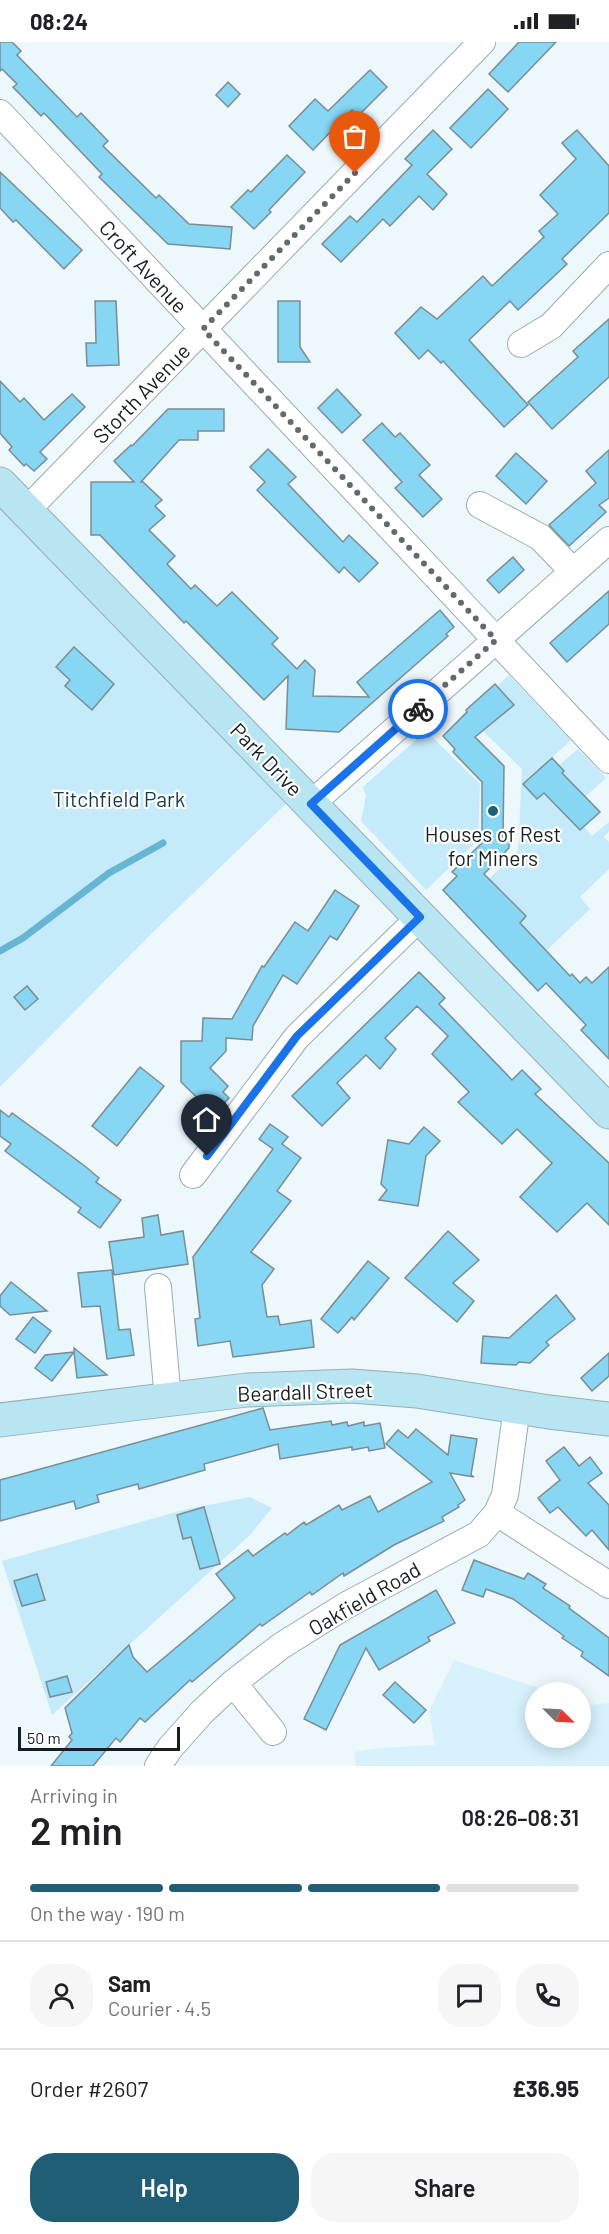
<!DOCTYPE html>
<meta charset="utf-8">
<style>
body{margin:0;font-family:Barlow,sans-serif;background:#f6f6f6;color:#202124;height:100vh;display:flex;flex-direction:column;font-size:22px;white-space:nowrap}
*{box-sizing:border-box;margin:0}
p{font-size:20px;color:#757577}
.icon{flex:none;width:33px;height:33px;fill:none;stroke:currentColor;stroke-width:2;stroke-linecap:round;stroke-linejoin:round}
.map{position:relative;height:1724px;overflow:hidden}
.side{display:flex;flex-direction:column;background:#fff;flex:1}
.side>*{flex:none}
.needle{width:39px;rotate:114deg}
.fabs{position:absolute;left:525px;top:1640px;display:grid;gap:12px}
.fabs a{display:grid;place-items:center;width:66px;height:66px;border-radius:50%;background:#fff;box-shadow:0 3px 15px #0003;font-size:30px}
.scale{position:absolute;left:18px;bottom:15px;width:162px;box-sizing:border-box;padding-left:6px;border:3px solid #171e20;border-top:0;font-size:16px;line-height:21px;white-space:nowrap;color:#171e20;-webkit-text-stroke:4px #fff;paint-order:stroke}
.pin{position:absolute;display:grid;place-items:center;width:51px;height:51px;color:#fff;margin:-62px -26px;border-radius:50% 50% 50% 0;rotate:-45deg;box-shadow:0 0 6px #0007}
.pin .icon{rotate:45deg}
.courier{position:absolute;display:grid;place-items:center;width:60px;height:60px;margin:-30px;border:4px solid #1a73e8;border-radius:50%;background:#fff;color:#222;box-shadow:0 2px 8px #0007}
.head em{font-style:normal;font-weight:600}
.head div{display:flex;flex-direction:column-reverse}
.head{display:flex;align-items:center;justify-content:space-between;height:102px;padding:0 30px}
h1{font-size:39px;font-weight:600;line-height:45px}
.bar{display:grid;grid-template-columns:repeat(4,1fr);gap:9px 6px;align-content:center;height:72px;padding:0 30px}
.bar i{height:8px;border-radius:4px;background:#e0e0e0}
.bar .on{background:#1f5e74}
.bar p{grid-column:span 4}
.line{display:flex;align-items:center;gap:15px;padding:0 30px;border-top:2px solid #e0e0e0}
.line div{flex:1}
.round{display:grid;place-items:center;flex:none;width:63px;height:63px;border-radius:24px;background:#f6f6f6}
.action{display:flex;gap:12px;margin-top:auto;padding:12px 30px}
.action a{flex:1;height:69px;border-radius:24px;background:#1f5e74;color:#fff;font-size:24px;font-weight:600;line-height:69px;text-align:center}
.action a+a{background:#f6f6f6;color:#202124}
.status{display:flex;justify-content:space-between;align-items:center;height:42px;padding:0 30px;background:#fff;direction:ltr}
.status svg{height:16px;fill:currentColor}
.map>svg:first-child{display:block}
.built{fill:#d7f2fd}
.green{fill:#c5eaf9}
.lines{fill:none;stroke-linecap:round;stroke-linejoin:round}
.stream{stroke:#66b5d2;stroke-width:7}
.building{fill:#86d6f4;stroke:#7b8c93;stroke-width:1.5}
.street-casing{stroke:#9aacb3;stroke-width:28}
.secondary-casing{stroke:#9aacb3;stroke-width:35}
.street{stroke:#fff;stroke-width:26}
.secondary{stroke:#b7e5f2;stroke-width:33}
.done{stroke:#626a6d;stroke-width:6;stroke-dasharray:0 10.8}
.route{stroke:#1a73e8;stroke-width:8}
.poi-dot{fill:#1f5e74;stroke:#fff;stroke-width:2}
.labels{text-anchor:middle;dominant-baseline:central;stroke-width:4.5;stroke-linejoin:round;paint-order:stroke}
.street-label{font-size:21px;fill:#171e20;stroke:#fff}
.park-label{font-size:21px;fill:#153a47;stroke:#fff}
.poi-label{font-size:21px;fill:#171e20;stroke:#fff}
</style>
<div class="status"><b>08:24</b><svg viewBox="0 0 49 12"><path d="M0 12V9h3v3zM5 12V6h3v6zM10 12V3h3v9zM15 12V0h3v12zM26 1h20v11H26zM47 4h2v5h-2z"/></svg></div>
<div class="map">
<svg width="609" height="1724" viewBox="0 0 609 1724">
<rect width="100%" height="100%" fill="#edf8fd"/>
<path class="built" d="M 454,1618 L 551,1650 L 536,1650 L 536,1695 L 580,1695 L 581,1660 L 590,1663 L 609,1661 L 609,1724 L 356,1724 L 354,1710 L 378,1706 L 435,1703 L 429,1669 Z"/>
<g class="green">
<path d="M 0,463 L 288,760 L 153,890 L 0,1045 Z"/>
<path d="M 509,633 L 571,698 L 524,742 L 537,757 L 564,729 L 559,723 L 578,707 L 606,736 L 585,755 L 580,788 L 584,785 L 592,794 L 609,780 L 609,789 L 604,795 L 609,800 L 609,827 L 580,855 L 590,867 L 546,909 L 503,897 L 526,874 L 489,837 L 518,808 L 522,727 L 483,689 L 513,663 L 497,644 Z"/>
<path d="M 426,689 L 480,742 L 478,798 L 426,848 L 361,779 L 366,754 L 363,745 Z"/>
<path d="M 250,1455 L 272,1466 L 250,1493 L 52,1673 L 2,1519 L 187,1467 Z"/>
</g>
<g class="lines">
<path class="stream" d="M 0,909 L 23,896 L 109,831 L 163,801"/>
</g>
<g class="building">
<path d="M 0,0 L 12,0 L 21,9 L 17,13 L 77,75 L 81,71 L 108,99 L 103,104 L 156,156 L 159,153 L 189,182 L 232,185 L 230,207 L 168,202 L 99,135 L 102,132 L 44,71 L 41,74 L 13,45 L 17,42 L 2,27 L 0,29 Z"/>
<path d="M 519,0 L 556,0 L 508,50 L 489,32 Z"/>
<path d="M 370,28 L 387,45 L 358,74 L 352,68 L 313,108 L 289,84 L 315,57 L 328,69 Z"/>
<path d="M 228,40 L 240,52 L 228,65 L 216,53 Z"/>
<path d="M 488,47 L 508,67 L 471,106 L 450,86 Z"/>
<path d="M 433,88 L 452,107 L 427,132 L 447,152 L 433,168 L 419,154 L 390,184 L 383,177 L 341,220 L 322,202 L 350,174 L 357,180 L 412,123 L 405,117 Z"/>
<path d="M 577,88 L 609,124 L 609,171 L 562,217 L 567,222 L 518,268 L 510,259 L 469,298 L 528,363 L 504,385 L 443,319 L 441,321 L 428,308 L 419,317 L 395,291 L 421,265 L 437,277 L 483,234 L 492,244 L 544,195 L 539,189 L 558,172 L 540,153 L 576,117 L 562,101 Z"/>
<path d="M 287,113 L 305,130 L 269,168 L 271,170 L 254,187 L 231,165 L 248,148 L 251,150 Z"/>
<path d="M 0,130 L 82,208 L 64,227 L 16,178 L 13,180 L 0,166 Z"/>
<path d="M 95,259 L 116,259 L 119,323 L 87,324 L 86,301 L 96,301 Z"/>
<path d="M 278,259 L 300,259 L 300,305 L 310,320 L 278,320 Z"/>
<path d="M 609,277 L 609,335 L 552,387 L 528,360 L 578,315 L 573,309 Z"/>
<path d="M 0,339 L 20,360 L 24,356 L 44,378 L 72,352 L 85,365 L 40,410 L 47,417 L 34,429 L 26,422 L 24,424 L 9,408 L 12,405 L 0,391 Z"/>
<path d="M 337,347 L 361,373 L 342,391 L 318,366 Z"/>
<path d="M 168,367 L 224,367 L 224,389 L 198,389 L 198,398 L 179,398 L 141,440 L 143,440 L 162,458 L 155,464 L 165,474 L 149,488 L 175,514 L 167,522 L 191,547 L 195,543 L 217,564 L 232,550 L 278,596 L 272,602 L 297,627 L 305,618 L 315,628 L 313,654 L 369,655 L 357,640 L 440,568 L 454,585 L 446,592 L 448,594 L 339,690 L 286,687 L 288,634 L 264,658 L 186,579 L 184,581 L 100,493 L 91,493 L 91,440 L 134,440 L 114,419 L 131,403 L 132,404 Z"/>
<path d="M 382,381 L 395,395 L 400,391 L 430,423 L 419,433 L 442,457 L 423,475 L 395,446 L 402,440 L 363,398 Z"/>
<path d="M 268,407 L 296,435 L 288,442 L 343,500 L 349,493 L 378,521 L 359,540 L 344,525 L 339,531 L 257,448 L 265,440 L 250,425 Z"/>
<path d="M 609,408 L 609,456 L 599,463 L 606,470 L 569,504 L 549,483 L 596,441 L 586,429 Z"/>
<path d="M 516,411 L 547,439 L 526,462 L 496,434 Z"/>
<path d="M 513,515 L 524,528 L 499,551 L 487,538 Z"/>
<path d="M 609,549 L 609,582 L 567,620 L 550,601 Z"/>
<path d="M 74,605 L 114,642 L 92,668 L 65,644 L 70,638 L 56,625 Z"/>
<path d="M 495,642 L 514,663 L 475,695 L 504,724 L 503,794 L 509,795 L 509,806 L 484,832 L 526,874 L 520,881 L 570,934 L 572,932 L 580,941 L 586,935 L 592,941 L 609,925 L 609,1017 L 581,988 L 586,983 L 546,941 L 538,949 L 443,848 L 457,834 L 452,830 L 482,801 L 482,740 L 453,710 L 455,707 L 443,694 L 467,670 L 466,668 Z"/>
<path d="M 552,716 L 564,729 L 562,731 L 600,770 L 580,788 L 544,751 L 537,757 L 523,742 Z"/>
<path d="M 335,848 L 359,864 L 337,898 L 330,894 L 297,942 L 283,933 L 253,984 L 252,998 L 226,996 L 226,1009 L 210,1026 L 228,1044 L 223,1050 L 229,1056 L 214,1072 L 181,1040 L 181,999 L 202,999 L 203,976 L 232,977 L 262,924 L 264,925 L 295,880 L 308,889 Z"/>
<path d="M 419,930 L 445,956 L 439,962 L 512,1038 L 522,1028 L 541,1047 L 535,1052 L 609,1121 L 609,1183 L 587,1161 L 557,1190 L 520,1155 L 552,1121 L 517,1087 L 502,1102 L 458,1060 L 469,1050 L 432,1012 L 448,994 L 417,964 L 385,996 L 396,1007 L 380,1027 L 366,1013 L 337,1041 L 350,1056 L 322,1084 L 292,1054 Z"/>
<path d="M 27,944 L 38,957 L 25,968 L 14,955 Z"/>
<path d="M 140,1025 L 164,1044 L 117,1104 L 92,1084 Z"/>
<path d="M 0,1068 L 9,1075 L 12,1071 L 62,1107 L 86,1125 L 99,1136 L 96,1140 L 121,1158 L 100,1186 L 78,1170 L 81,1166 L 5,1109 L 11,1102 L 0,1094 Z"/>
<path d="M 270,1082 L 288,1095 L 282,1102 L 301,1116 L 277,1149 L 291,1159 L 251,1210 L 274,1227 L 262,1243 L 267,1275 L 278,1274 L 280,1283 L 311,1278 L 314,1305 L 233,1315 L 230,1299 L 198,1304 L 195,1277 L 200,1276 L 193,1215 L 273,1107 L 259,1097 Z"/>
<path d="M 424,1085 L 440,1099 L 426,1114 L 418,1164 L 379,1158 L 387,1148 L 381,1142 L 388,1098 L 409,1102 Z"/>
<path d="M 158,1173 L 161,1193 L 183,1189 L 188,1222 L 114,1233 L 109,1200 L 144,1195 L 142,1176 Z"/>
<path d="M 448,1189 L 479,1218 L 453,1241 L 474,1259 L 457,1280 L 405,1236 Z"/>
<path d="M 368,1219 L 389,1236 L 354,1278 L 352,1275 L 338,1291 L 321,1277 Z"/>
<path d="M 112,1228 L 119,1288 L 130,1287 L 134,1313 L 107,1317 L 100,1264 L 82,1265 L 78,1231 Z"/>
<path d="M 11,1240 L 47,1269 L 10,1273 L 0,1264 L 0,1254 Z"/>
<path d="M 556,1253 L 575,1277 L 546,1300 L 549,1303 L 530,1321 L 519,1320 L 516,1323 L 481,1321 L 483,1294 L 509,1296 Z"/>
<path d="M 33,1275 L 51,1289 L 35,1311 L 16,1297 Z"/>
<path d="M 74,1306 L 107,1333 L 77,1336 L 74,1310 L 52,1339 L 35,1326 L 45,1313 L 74,1310 Z"/>
<path d="M 609,1311 L 609,1334 L 592,1349 L 581,1336 Z"/>
<path d="M 263,1366 L 270,1388 L 331,1379 L 332,1383 L 347,1380 L 348,1384 L 364,1380 L 364,1384 L 380,1381 L 385,1406 L 369,1409 L 368,1405 L 352,1408 L 352,1405 L 280,1417 L 278,1402 L 204,1422 L 205,1428 L 139,1447 L 138,1442 L 97,1453 L 99,1460 L 89,1463 L 76,1467 L 74,1459 L 0,1479 L 0,1438 Z"/>
<path d="M 416,1387 L 448,1413 L 451,1393 L 477,1397 L 471,1433 L 474,1435 L 450,1431 L 465,1458 L 458,1463 L 459,1465 L 442,1475 L 444,1479 L 394,1503 L 344,1534 L 343,1531 L 312,1553 L 310,1550 L 262,1584 L 260,1582 L 192,1640 L 190,1638 L 145,1680 L 140,1676 L 120,1700 L 116,1696 L 93,1724 L 51,1724 L 72,1698 L 69,1695 L 72,1691 L 65,1666 L 129,1603 L 133,1615 L 147,1630 L 235,1556 L 216,1532 L 248,1508 L 253,1514 L 285,1491 L 287,1493 L 304,1480 L 306,1483 L 339,1463 L 342,1468 L 370,1454 L 378,1470 L 432,1440 L 386,1402 L 398,1388 L 408,1396 Z"/>
<path d="M 564,1405 L 579,1424 L 590,1415 L 602,1431 L 588,1441 L 609,1463 L 609,1508 L 592,1488 L 586,1494 L 558,1465 L 550,1471 L 538,1456 L 560,1438 L 546,1419 Z"/>
<path d="M 204,1465 L 220,1522 L 200,1527 L 191,1495 L 183,1497 L 177,1473 Z"/>
<path d="M 474,1518 L 524,1537 L 528,1531 L 546,1542 L 543,1546 L 570,1564 L 569,1566 L 609,1596 L 609,1634 L 581,1614 L 583,1610 L 562,1596 L 564,1594 L 513,1557 L 486,1547 L 483,1555 L 462,1548 Z"/>
<path d="M 37,1532 L 45,1558 L 22,1564 L 14,1539 Z"/>
<path d="M 436,1548 L 455,1581 L 428,1595 L 430,1599 L 379,1628 L 366,1606 L 326,1688 L 304,1677 L 340,1603 Z"/>
<path d="M 67,1634 L 72,1650 L 50,1655 L 46,1640 Z"/>
<path d="M 395,1640 L 426,1668 L 414,1681 L 383,1653 Z"/>
</g>
<g class="lines">
<defs>
<g id="street">
<path d="M 0,71 L 609,718"/>
<path d="M 521,302 L 551,284 L 609,223"/>
<path d="M 480,463 L 540,495 L 573,529"/>
<path d="M 26,469 L 482,0"/>
<path d="M 311,762 L 609,498"/>
<path d="M 193,1133 L 297,995 L 420,875"/>
<path d="M 158,1245 L 168,1358"/>
<path d="M 497,1471 L 609,1543"/>
<path d="M 233,1641 L 273,1690"/>
<path d="M 158,1724 L 170,1706 L 202,1670 L 233,1641 L 281,1604 L 345,1564 L 479,1492 L 497,1471 L 505,1453 L 517,1365"/>
</g>
<g id="secondary">
<path d="M 0,442 L 609,1070"/>
<path d="M 0,1378 L 247,1348 L 352,1344 L 417,1349 L 549,1370 L 609,1377"/>
</g>
</defs>
<use href="#street" class="street-casing"/>
<use href="#secondary" class="secondary-casing"/>
<use href="#street" class="street"/>
<use href="#secondary" class="secondary"/>
</g>
<g class="lines">
<path class="done" d="M 355,131 L 203,287 L 496,598 L 418,667"/>
<path class="route" d="M 207,1114 L 297,994 L 420,875 L 311,762 L 418,667"/>
</g>
<circle class="poi-dot" cx="493" cy="769" r="6"/>
<g class="labels">
<g class="street-label">
<text transform="translate(144 224) rotate(47)">Croft Avenue</text>
<text transform="translate(141 351) rotate(-46)">Storth Avenue</text>
<text transform="translate(267 717) rotate(46)">Park Drive</text>
<text transform="translate(305 1349) rotate(-2)">Beardall Street</text>
<text transform="translate(364 1556) rotate(-30)">Oakfield Road</text>
</g>
<g class="park-label">
<text x="119" y="756">Titchfield Park</text>
</g>
<g class="poi-label">
<text x="493" y="791">Houses of Rest<tspan x="493" dy="24">for Miners</tspan></text>
</g>
</g>
</svg>
<div class="fabs">
<a><svg class="needle" viewBox="-14 -14 28 28"><path d="M0-13l5 13h-10z" fill="#e53935"/><path d="M0 13l5-13h-10z" fill="#757577"/></svg></a>
</div>
<div class="scale">50 m</div>
<div class="pin" style="left:355px;top:131px;background:#ea580c"><svg class="icon" aria-label="bag" viewBox="0 0 24 24"><path d="M5 8h14l-1 12H6zM9 8a3 3 0 0 1 6 0"/></svg></div>
<div class="pin" style="left:207px;top:1114px;background:#1f2937"><svg class="icon" aria-label="home" viewBox="0 0 24 24"><path d="M3 11l9-7 9 7M6 9v11h12V9"/></svg></div>
<div class="courier" style="left:418px;top:667px"><svg class="icon" aria-label="bike" viewBox="0 0 24 24"><circle cx="6" cy="16" r="4"/><circle cx="18" cy="16" r="4"/><path d="M6 16l4-8h5l3 8M10 8l3 8H6M13 5h3"/></svg></div>
</div>
<section class="side">
<div class="head"><div><h1>2 min</h1><p>Arriving in</p></div><em>08:26–08:31</em></div>
<div class="bar"><i class="on"></i><i class="on"></i><i class="on"></i><i></i><p>On the way · 190 m</p></div>
<div class="line" style="height:108px"><a class="round"><svg class="icon" aria-label="person" viewBox="0 0 24 24"><circle cx="12" cy="8" r="4"/><path d="M4 21q1-7 8-7t8 7"/></svg></a><div><b>Sam</b><p>Courier · 4.5</p></div><a class="round"><svg class="icon" aria-label="chat" viewBox="0 0 24 24"><path d="M4 5h16v11H9l-5 4z"/></svg></a><a class="round"><svg class="icon" aria-label="phone" viewBox="0 0 24 24"><path d="M5 4h4l2 5-3 2q2 4 5 5l2-3 5 2v4C11 20 4 13 5 4z"/></svg></a></div>
<div class="line" style="height:78px"><div>Order #2607</div><b>£36.95</b></div>
<div class="action"><a>Help</a><a>Share</a></div>
</section>
